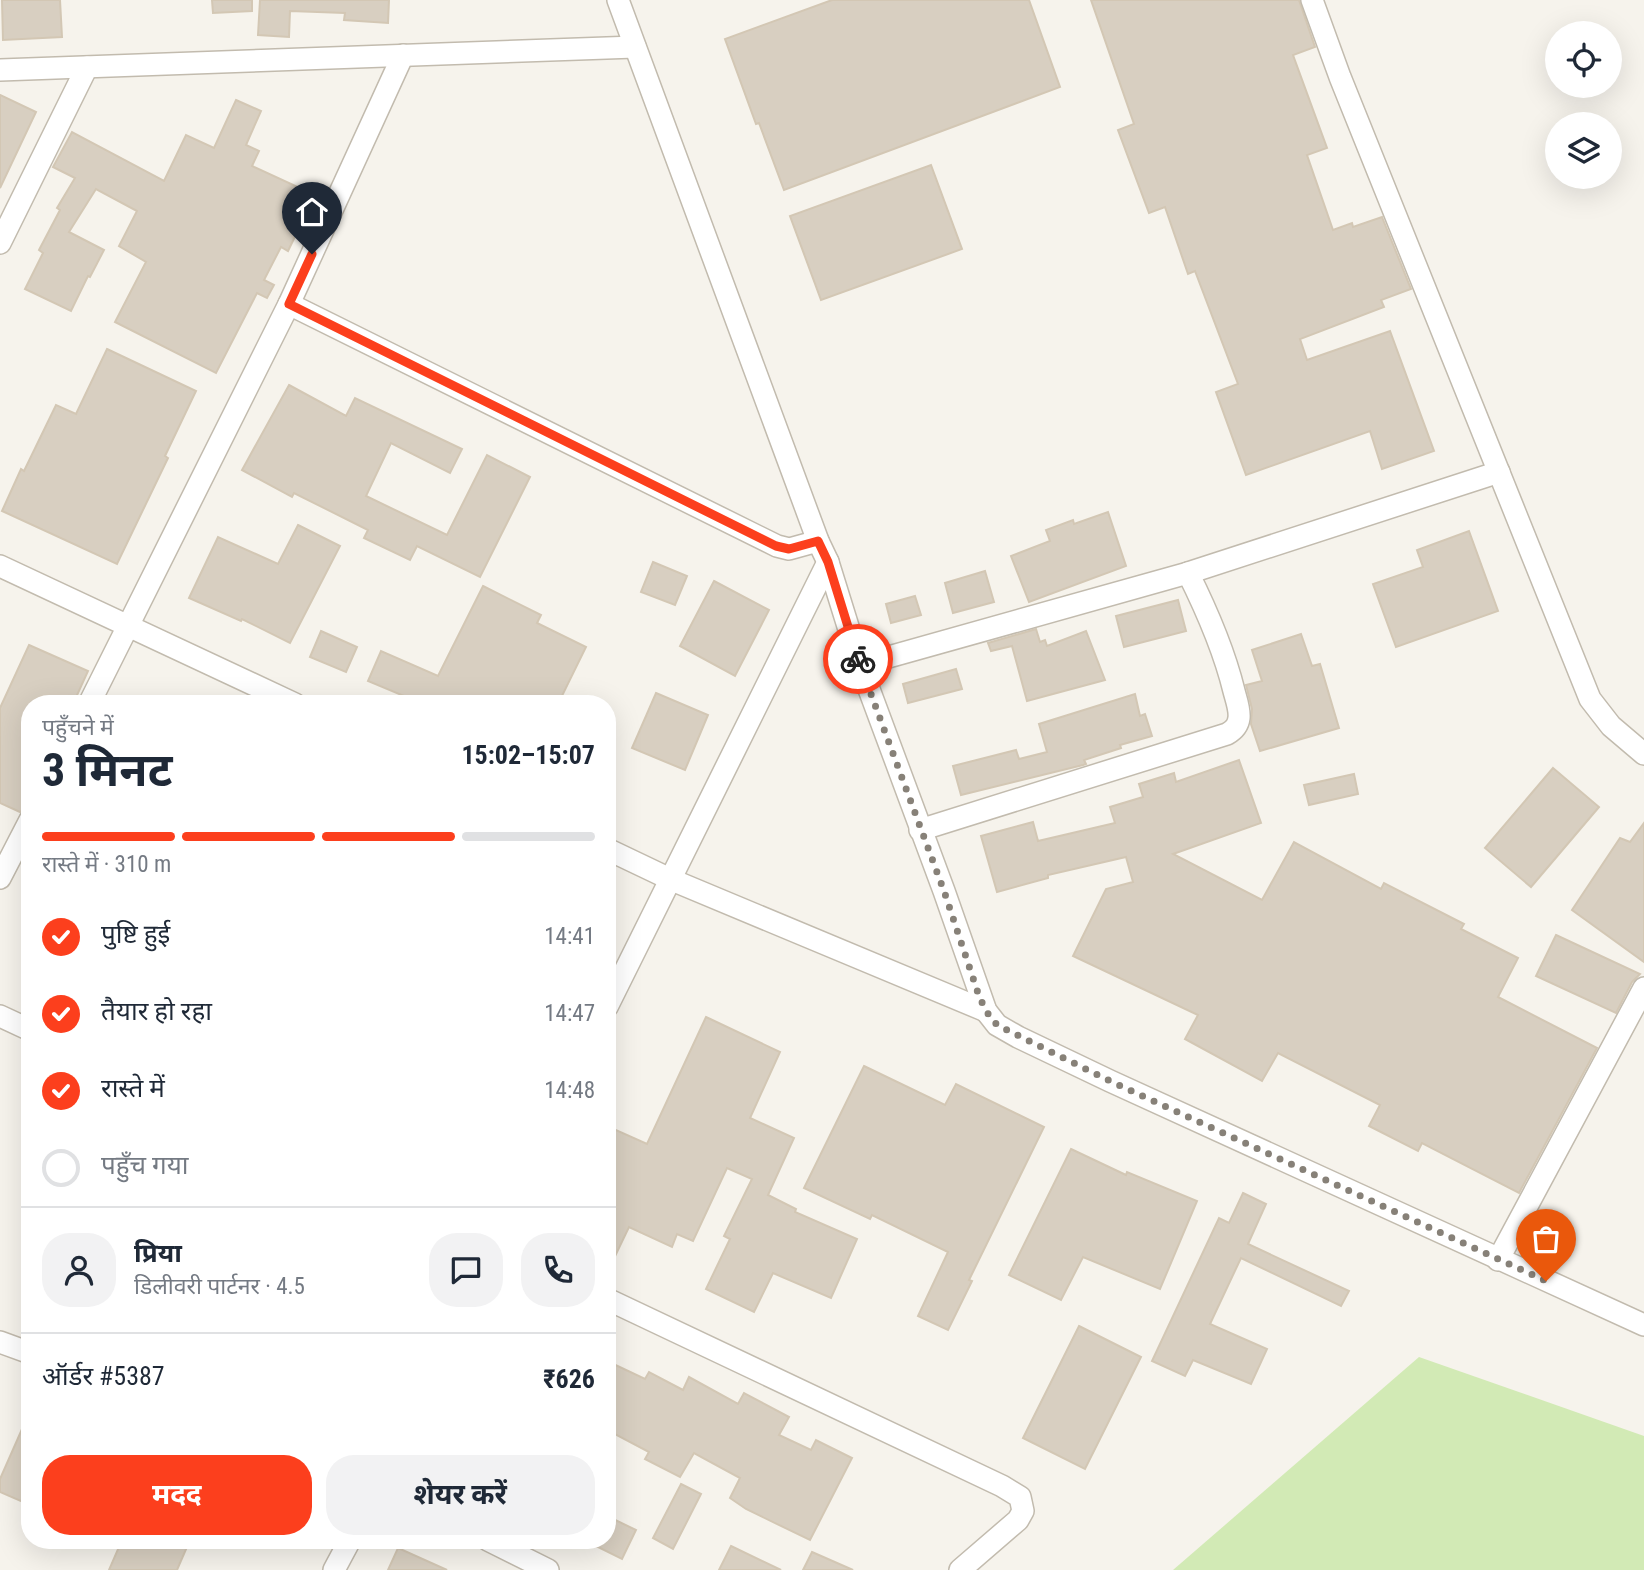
<!DOCTYPE html>
<html lang="hi">
<meta charset="utf-8">
<style>
body{margin:0;font-family:"Roboto Condensed","Noto Sans Devanagari",sans-serif;background:#f2f2f3;color:#1f2937;height:100vh;display:flex;flex-direction:column;font-size:26px;white-space:nowrap}
*{box-sizing:border-box;margin:0}
p{font-size:23px;color:#747a83}
.icon{flex:none;width:38px;height:38px;fill:none;stroke:currentColor;stroke-width:2;stroke-linecap:round;stroke-linejoin:round}
.map{position:relative;flex:1;overflow:hidden}
.side{position:absolute;left:21px;top:695px;width:595px;height:854px;display:flex;flex-direction:column;background:#fff;border-radius:28px;box-shadow:0 7px 28px #0002}
.side>*{flex:none}
.fabs{position:absolute;left:1545px;top:21px;display:grid;gap:14px}
.fabs a{display:grid;place-items:center;width:77px;height:77px;border-radius:50%;background:#fff;box-shadow:0 7px 28px #0002;font-size:35px}
.pin{position:absolute;display:grid;place-items:center;width:60px;height:60px;color:#fff;margin:-72px -30px;border-radius:50% 50% 50% 0;rotate:-45deg;box-shadow:0 0 7px #0007}
.pin .icon{rotate:45deg}
.courier{position:absolute;display:grid;place-items:center;width:70px;height:70px;margin:-35px;border:5px solid #fc3f1d;border-radius:50%;background:#fff;color:#222;box-shadow:0 2px 9px #0007}
.summary em{font-style:normal;font-weight:700}
.summary div{display:flex;flex-direction:column-reverse}
.summary{display:flex;align-items:center;justify-content:space-between;height:119px;padding:0 21px}
h1{font-size:46px;font-weight:700;line-height:52px}
.bar{display:grid;grid-template-columns:repeat(4,1fr);gap:10px 7px;align-content:center;height:84px;padding:0 21px}
.bar i{height:9px;border-radius:5px;background:#e0e1e3}
.bar .current{background:#fc3f1d}
.bar p{grid-column:span 4}
.line{display:flex;align-items:center;gap:18px;padding:0 21px;border-top:2px solid #e0e1e3}
.line div{flex:1}
.round{display:grid;place-items:center;flex:none;width:74px;height:74px;border-radius:28px;background:#f2f2f3}
ol{padding:0 21px;list-style:none}
li{display:flex;align-items:center;gap:21px;height:77px}
li p{margin-inline-start:auto}
li .icon{padding:7px;border-radius:50%;background:#fc3f1d;color:#fff;stroke-width:4}
li:last-child{color:#747a83}
li i{width:38px;height:38px;border:4px solid #e0e1e3;border-radius:50%}
.button{display:flex;gap:14px;margin-top:auto;padding:14px 21px}
.button a{flex:1;height:80px;border-radius:28px;background:#fc3f1d;color:#fff;font-size:28px;font-weight:700;line-height:80px;text-align:center}
.button a+a{background:#f2f2f3;color:#1f2937}
.map>svg:first-child{display:block}
.green{fill:#d2eab5}
.building{fill:#d8cfc1;stroke:#d3c7b4;stroke-width:2}
.lines{fill:none;stroke-linecap:round;stroke-linejoin:round}
.minor-casing{stroke:#c2bbae;stroke-width:24}
.minor{stroke:#fff;stroke-width:21}
.done{stroke:#878178;stroke-width:7;stroke-dasharray:0 12.6}
.route{stroke:#fc3f1d;stroke-width:9}
</style>
<div class="map">
<svg width="1644" height="1570" viewBox="0 0 1644 1570">
<rect width="100%" height="100%" fill="#f6f3ec"/>
<path class="green" d="M 1419,1357 L 1644,1436 L 1644,1570 L 1173,1570 Z"/>
<g class="building">
<path d="M 2,0 L 60,0 L 62,37 L 3,40 Z"/>
<path d="M 212,0 L 252,0 L 252,11 L 213,13 Z"/>
<path d="M 260,0 L 389,0 L 388,23 L 344,20 L 345,13 L 290,11 L 289,37 L 258,35 Z"/>
<path d="M 832,0 L 1029,0 L 1060,87 L 784,190 L 759,123 L 756,124 L 725,39 Z"/>
<path d="M 1091,0 L 1299,0 L 1315,47 L 1293,55 L 1327,148 L 1307,155 L 1333,230 L 1352,223 L 1353,227 L 1382,217 L 1411,289 L 1381,300 L 1384,307 L 1300,339 L 1307,360 L 1390,331 L 1434,451 L 1382,469 L 1370,431 L 1246,475 L 1216,392 L 1238,384 L 1195,271 L 1188,274 L 1165,207 L 1149,213 L 1118,130 L 1134,124 Z"/>
<path d="M 0,95 L 36,112 L 0,188 Z"/>
<path d="M 236,100 L 261,111 L 246,145 L 259,151 L 252,166 L 315,195 L 288,251 L 281,247 L 264,280 L 274,285 L 267,298 L 257,293 L 216,373 L 115,322 L 146,262 L 119,246 L 137,211 L 96,189 L 69,232 L 104,250 L 90,277 L 88,276 L 71,311 L 25,289 L 43,253 L 39,250 L 60,210 L 57,208 L 75,178 L 53,167 L 72,132 L 164,181 L 186,135 L 214,148 Z"/>
<path d="M 931,165 L 962,249 L 821,300 L 790,216 Z"/>
<path d="M 107,349 L 196,391 L 165,456 L 168,458 L 117,564 L 2,511 L 21,469 L 24,471 L 56,405 L 76,414 Z"/>
<path d="M 289,385 L 346,416 L 355,398 L 462,449 L 450,473 L 391,443 L 366,496 L 447,535 L 487,455 L 530,477 L 480,577 L 417,546 L 410,560 L 364,538 L 368,530 L 294,493 L 292,497 L 242,470 Z"/>
<path d="M 1108,512 L 1126,566 L 1029,602 L 1011,556 L 1050,541 L 1046,530 L 1073,520 L 1074,524 Z"/>
<path d="M 298,525 L 340,546 L 290,643 L 242,619 L 241,621 L 189,598 L 218,537 L 278,564 Z"/>
<path d="M 1469,531 L 1498,611 L 1396,647 L 1373,584 L 1423,567 L 1417,550 Z"/>
<path d="M 653,562 L 687,576 L 675,605 L 641,592 Z"/>
<path d="M 985,571 L 994,602 L 953,613 L 945,583 Z"/>
<path d="M 714,581 L 769,610 L 735,676 L 680,646 Z"/>
<path d="M 483,586 L 541,615 L 537,623 L 586,647 L 558,704 L 423,704 L 368,681 L 381,651 L 438,676 Z"/>
<path d="M 915,596 L 921,615 L 891,623 L 886,604 Z"/>
<path d="M 1178,600 L 1186,631 L 1124,647 L 1116,616 Z"/>
<path d="M 1036,629 L 1040,642 L 1045,640 L 1047,646 L 1086,631 L 1105,680 L 1027,701 L 1012,646 L 991,651 L 988,643 Z"/>
<path d="M 321,631 L 357,647 L 346,672 L 310,657 Z"/>
<path d="M 1301,634 L 1312,666 L 1320,664 L 1339,728 L 1260,751 L 1251,724 L 1252,709 L 1246,685 L 1262,681 L 1252,650 Z"/>
<path d="M 29,645 L 88,671 L 73,704 L 30,704 L 30,799 L 25,808 L 20,812 L 0,803 L 0,708 Z"/>
<path d="M 956,669 L 962,689 L 908,703 L 903,684 Z"/>
<path d="M 656,693 L 708,715 L 685,770 L 632,748 Z"/>
<path d="M 1135,694 L 1140,716 L 1145,714 L 1152,736 L 1120,745 L 1121,748 L 1084,760 L 1086,764 L 1083,765 L 961,795 L 953,766 L 1016,750 L 1019,759 L 1047,752 L 1039,724 Z"/>
<path d="M 1239,760 L 1261,823 L 1173,854 L 1262,900 L 1294,842 L 1381,889 L 1384,883 L 1464,924 L 1461,929 L 1518,958 L 1498,997 L 1597,1048 L 1519,1193 L 1422,1143 L 1418,1151 L 1369,1126 L 1380,1105 L 1278,1053 L 1262,1081 L 1185,1039 L 1198,1015 L 1073,956 L 1106,889 L 1133,882 L 1126,857 L 1048,875 L 1048,878 L 997,892 L 981,836 L 1033,822 L 1038,841 L 1115,823 L 1110,807 L 1143,797 L 1139,784 L 1174,773 L 1176,782 Z"/>
<path d="M 1553,768 L 1599,807 L 1531,887 L 1485,848 Z"/>
<path d="M 1354,774 L 1358,794 L 1309,805 L 1304,785 Z"/>
<path d="M 1644,823 L 1644,962 L 1572,910 L 1620,838 L 1630,842 Z"/>
<path d="M 1556,935 L 1640,974 L 1632,982 L 1616,1013 L 1536,976 Z"/>
<path d="M 706,1017 L 780,1052 L 750,1118 L 794,1138 L 768,1195 L 796,1209 L 795,1212 L 857,1239 L 831,1298 L 773,1273 L 754,1312 L 706,1289 L 730,1239 L 724,1236 L 752,1179 L 727,1168 L 693,1241 L 677,1234 L 672,1247 L 629,1227 L 607,1273 L 607,1126 L 647,1144 Z"/>
<path d="M 864,1066 L 945,1105 L 956,1084 L 1044,1127 L 969,1280 L 972,1281 L 948,1330 L 918,1316 L 948,1252 L 872,1215 L 870,1219 L 804,1188 Z"/>
<path d="M 1071,1149 L 1126,1175 L 1127,1172 L 1197,1201 L 1160,1289 L 1083,1257 L 1061,1300 L 1009,1275 Z"/>
<path d="M 1243,1193 L 1266,1204 L 1248,1244 L 1349,1291 L 1341,1306 L 1241,1258 L 1210,1324 L 1267,1349 L 1251,1384 L 1193,1360 L 1185,1376 L 1152,1361 L 1219,1218 L 1229,1223 Z"/>
<path d="M 1541,1228 L 1571,1242 L 1562,1260 L 1533,1245 Z"/>
<path d="M 1079,1326 L 1141,1357 L 1085,1469 L 1023,1438 Z"/>
<path d="M 607,1361 L 645,1379 L 649,1372 L 683,1390 L 689,1377 L 738,1404 L 744,1393 L 789,1417 L 779,1435 L 811,1450 L 816,1440 L 852,1458 L 810,1540 L 746,1509 L 730,1498 L 740,1478 L 694,1453 L 680,1477 L 645,1459 L 649,1452 L 607,1430 Z"/>
<path d="M 30,1411 L 30,1505 L 0,1492 L 0,1479 Z"/>
<path d="M 681,1484 L 701,1494 L 673,1549 L 653,1538 Z"/>
<path d="M 607,1516 L 636,1530 L 622,1559 L 584,1540 L 607,1540 Z"/>
<path d="M 122,1540 L 190,1540 L 177,1570 L 109,1570 Z"/>
<path d="M 731,1546 L 781,1570 L 719,1570 Z"/>
<path d="M 398,1548 L 447,1570 L 388,1570 Z"/>
<path d="M 812,1552 L 853,1570 L 803,1570 Z"/>
</g>
<g class="lines">
<defs>
<g id="minor">
<path d="M 618,0 L 818,541 L 828,562 L 860,665 L 944,891 L 986,1011 L 997,1025 L 1018,1037 L 1110,1081 L 1644,1325"/>
<path d="M 1312,0 L 1340,77 L 1590,699 L 1611,726 L 1644,754"/>
<path d="M 0,70 L 635,47"/>
<path d="M 0,243 L 87,67"/>
<path d="M 289,304 L 403,55"/>
<path d="M 0,566 L 295,704"/>
<path d="M 860,665 L 1188,573 L 1499,472"/>
<path d="M 89,704 L 289,304 L 777,546 L 789,549 L 818,541"/>
<path d="M 920,830 L 1227,734 C 1234,730 1238,726 1239,718 C 1240,709 1236,699 1234,691 C 1224,650 1207,611 1188,573"/>
<path d="M 607,849 L 672,880 L 986,1011"/>
<path d="M 0,878 L 30,820"/>
<path d="M 607,1007 L 828,562"/>
<path d="M 0,1016 L 30,1030"/>
<path d="M 1498,1260 L 1644,988"/>
<path d="M 607,1299 L 1002,1486 L 1020,1497 L 1023,1511 L 1018,1520 L 960,1570"/>
<path d="M 0,1342 L 30,1353"/>
<path d="M 488,1540 L 548,1570"/>
<path d="M 334,1570 L 350,1540"/>
</g>
</defs>
<use href="#minor" class="minor-casing"/>
<use href="#minor" class="minor"/>
</g>
<g class="lines">
<path class="done" d="M 858,659 L 944,891 L 979,996 L 986,1011 L 997,1025 L 1110,1081 L 1546,1281"/>
<path class="route" d="M 312,254 L 289,304 L 776,546 L 789,549 L 818,541 L 828,562 L 858,659"/>
</g>
</svg>
<div class="fabs">
<a><svg class="icon" aria-label="locate" viewBox="0 0 24 24"><circle cx="12" cy="12" r="6"/><path d="M12 2v4M12 18v4M2 12h4M18 12h4"/></svg></a>
<a><svg class="icon" aria-label="layers" viewBox="0 0 24 24"><path d="M12 4l9 5-9 5-9-5zM3 14l9 5 9-5"/></svg></a>
</div>
<div class="pin" style="left:1546px;top:1281px;background:#ea580c"><svg class="icon" aria-label="bag" viewBox="0 0 24 24"><path d="M5 8h14l-1 12H6zM9 8a3 3 0 0 1 6 0"/></svg></div>
<div class="pin" style="left:312px;top:254px;background:#1f2937"><svg class="icon" aria-label="home" viewBox="0 0 24 24"><path d="M3 11l9-7 9 7M6 9v11h12V9"/></svg></div>
<div class="courier" style="left:858px;top:659px"><svg class="icon" aria-label="bike" viewBox="0 0 24 24"><circle cx="6" cy="16" r="4"/><circle cx="18" cy="16" r="4"/><path d="M6 16l4-8h5l3 8M10 8l3 8H6M13 5h3"/></svg></div>
<section class="side">
<div class="summary"><div><h1>3 मिनट</h1><p>पहुँचने में</p></div><em>15:02–15:07</em></div>
<div class="bar"><i class="current"></i><i class="current"></i><i class="current"></i><i></i><p>रास्ते में · 310 m</p></div>
<ol>
<li><svg class="icon" aria-label="check" viewBox="0 0 24 24"><path d="M5 12l5 5 9-10"/></svg>पुष्टि हुई<p>14:41</p></li>
<li><svg class="icon" aria-label="check" viewBox="0 0 24 24"><path d="M5 12l5 5 9-10"/></svg>तैयार हो रहा<p>14:47</p></li>
<li><svg class="icon" aria-label="check" viewBox="0 0 24 24"><path d="M5 12l5 5 9-10"/></svg>रास्ते में<p>14:48</p></li>
<li><i></i>पहुँच गया</li>
</ol>
<div class="line" style="height:126px"><a class="round"><svg class="icon" aria-label="person" viewBox="0 0 24 24"><circle cx="12" cy="8" r="4"/><path d="M4 21q1-7 8-7t8 7"/></svg></a><div><b>प्रिया</b><p>डिलीवरी पार्टनर · 4.5</p></div><a class="round"><svg class="icon" aria-label="chat" viewBox="0 0 24 24"><path d="M4 5h16v11H9l-5 4z"/></svg></a><a class="round"><svg class="icon" aria-label="phone" viewBox="0 0 24 24"><path d="M5 4h4l2 5-3 2q2 4 5 5l2-3 5 2v4C11 20 4 13 5 4z"/></svg></a></div>
<div class="line" style="height:91px"><div>ऑर्डर #5387</div><b>₹626</b></div>
<div class="button"><a>मदद</a><a>शेयर करें</a></div>
</section>
</div>
